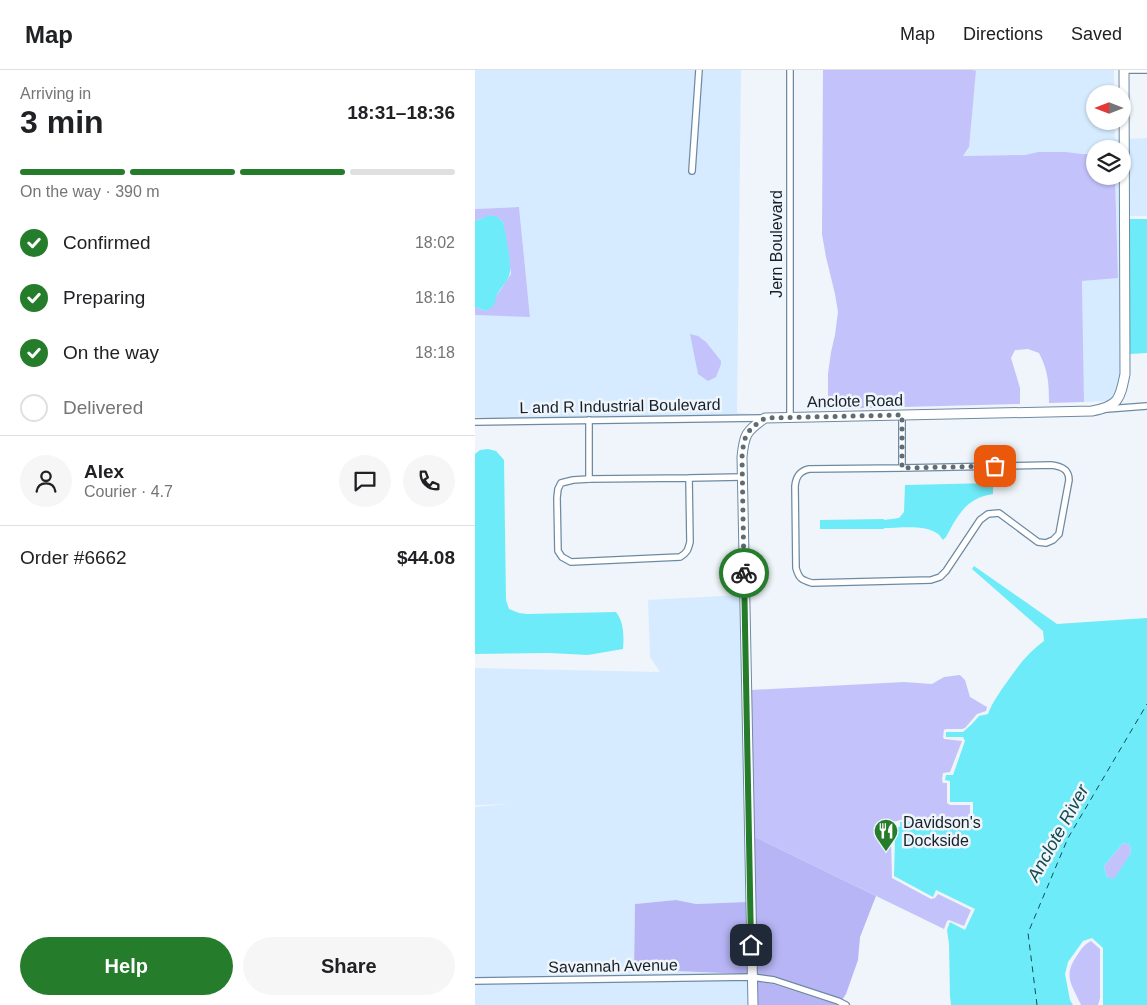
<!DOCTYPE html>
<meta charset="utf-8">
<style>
body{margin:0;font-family:Arial,sans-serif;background:#f6f6f6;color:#202124;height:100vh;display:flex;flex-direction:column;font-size:19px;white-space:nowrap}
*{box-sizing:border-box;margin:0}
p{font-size:16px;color:#757577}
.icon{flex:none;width:28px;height:28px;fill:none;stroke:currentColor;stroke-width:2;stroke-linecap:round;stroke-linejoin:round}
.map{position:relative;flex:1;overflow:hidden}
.side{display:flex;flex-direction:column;background:#fff;width:475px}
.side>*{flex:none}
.needle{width:32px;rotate:270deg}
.buttons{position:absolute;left:611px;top:15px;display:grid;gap:10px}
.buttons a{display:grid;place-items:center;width:45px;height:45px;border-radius:50%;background:#fff;box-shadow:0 1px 4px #0004;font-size:25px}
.pin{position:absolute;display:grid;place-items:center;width:42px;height:42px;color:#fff;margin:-21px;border-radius:10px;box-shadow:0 2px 8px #0006}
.courier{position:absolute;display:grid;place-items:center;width:50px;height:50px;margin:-25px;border:4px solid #257c2a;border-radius:50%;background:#fff;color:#222;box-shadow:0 1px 6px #0007}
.summary em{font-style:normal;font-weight:800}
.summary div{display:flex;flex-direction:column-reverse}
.summary{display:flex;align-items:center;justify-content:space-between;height:85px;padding:0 20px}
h1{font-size:32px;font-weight:800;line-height:38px}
.bar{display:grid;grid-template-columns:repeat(4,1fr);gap:8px 5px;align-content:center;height:60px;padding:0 20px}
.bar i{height:6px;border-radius:4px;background:#e0e0e0}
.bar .on{background:#257c2a}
.bar p{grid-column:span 4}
.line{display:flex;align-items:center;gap:12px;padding:0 20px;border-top:1px solid #e0e0e0}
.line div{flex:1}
.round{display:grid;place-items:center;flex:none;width:52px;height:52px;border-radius:26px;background:#f6f6f6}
ol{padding:0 20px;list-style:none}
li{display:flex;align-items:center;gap:15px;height:55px}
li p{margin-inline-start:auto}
li .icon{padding:5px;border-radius:50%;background:#257c2a;color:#fff;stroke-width:4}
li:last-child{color:#757577}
li i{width:28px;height:28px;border:2px solid #e0e0e0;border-radius:50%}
.button{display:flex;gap:10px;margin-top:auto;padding:10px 20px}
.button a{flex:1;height:58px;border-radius:30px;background:#257c2a;color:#fff;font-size:20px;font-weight:800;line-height:58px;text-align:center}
.button a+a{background:#f6f6f6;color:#202124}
header{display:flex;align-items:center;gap:30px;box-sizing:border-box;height:70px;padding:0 25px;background:#fff;border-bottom:1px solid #e0e0e0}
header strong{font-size:24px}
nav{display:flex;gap:28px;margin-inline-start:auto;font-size:18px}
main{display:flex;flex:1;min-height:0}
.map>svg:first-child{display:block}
.built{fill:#d6ebff}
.green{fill:#c3c2fb}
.forest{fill:#b7b5f5}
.water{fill:#6eebf8;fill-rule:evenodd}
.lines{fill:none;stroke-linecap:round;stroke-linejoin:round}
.ferry{stroke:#144c52;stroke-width:1;stroke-dasharray:6 5;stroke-linecap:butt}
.street-casing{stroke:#6e8aa2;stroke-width:8}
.secondary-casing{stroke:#6e8aa2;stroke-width:11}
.street{stroke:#fff;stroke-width:5.5}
.secondary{stroke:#fff;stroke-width:9}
.done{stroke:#616b72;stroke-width:5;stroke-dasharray:0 9}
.route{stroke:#257c2a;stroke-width:6}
.labels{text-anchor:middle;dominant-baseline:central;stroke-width:5;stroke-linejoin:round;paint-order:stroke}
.street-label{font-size:16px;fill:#152029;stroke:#eff5fa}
.poi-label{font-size:16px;fill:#152029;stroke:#eff5fa;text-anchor:start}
.water-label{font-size:18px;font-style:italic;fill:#144c52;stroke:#eff5fa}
</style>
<header>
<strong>Map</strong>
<nav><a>Map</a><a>Directions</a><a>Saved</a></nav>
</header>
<main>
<section class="side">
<div class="summary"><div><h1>3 min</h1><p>Arriving in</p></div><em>18:31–18:36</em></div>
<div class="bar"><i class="on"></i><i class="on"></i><i class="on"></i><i></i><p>On the way · 390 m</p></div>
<ol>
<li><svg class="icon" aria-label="check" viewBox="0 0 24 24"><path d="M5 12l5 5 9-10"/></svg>Confirmed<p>18:02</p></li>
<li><svg class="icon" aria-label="check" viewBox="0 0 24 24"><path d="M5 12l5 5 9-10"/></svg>Preparing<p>18:16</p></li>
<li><svg class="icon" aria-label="check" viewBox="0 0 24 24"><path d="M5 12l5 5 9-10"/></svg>On the way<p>18:18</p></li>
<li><i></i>Delivered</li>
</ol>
<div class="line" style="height:90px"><a class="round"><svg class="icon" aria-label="person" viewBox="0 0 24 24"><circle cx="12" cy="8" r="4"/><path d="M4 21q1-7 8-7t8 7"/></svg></a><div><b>Alex</b><p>Courier · 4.7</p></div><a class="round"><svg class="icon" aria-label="chat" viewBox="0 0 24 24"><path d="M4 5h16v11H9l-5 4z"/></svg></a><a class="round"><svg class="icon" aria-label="phone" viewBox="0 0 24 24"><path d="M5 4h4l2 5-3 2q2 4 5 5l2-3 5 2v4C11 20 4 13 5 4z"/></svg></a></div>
<div class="line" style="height:65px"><div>Order #6662</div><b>$44.08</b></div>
<div class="button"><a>Help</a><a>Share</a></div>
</section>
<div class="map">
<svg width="672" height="935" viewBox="0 0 672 935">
<rect width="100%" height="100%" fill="#eff5fa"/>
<g class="built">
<path d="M 0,0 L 221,0 L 213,104 L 220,104 L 228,0 L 266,0 L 262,343 L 276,344 L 272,345 L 16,348 L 0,347 L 0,245 L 55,246 L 44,137 L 0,139 Z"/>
<path d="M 498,0 L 639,0 L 639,24 L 620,24 L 620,51 L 639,51 L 640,69 L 645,69 L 645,79 L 620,79 L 620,84 L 563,82 L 550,85 L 487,86 L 493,80 L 501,2 Z"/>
<path d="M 672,68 L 672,146 L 653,146 L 653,69 Z"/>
<path d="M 640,106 L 646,106 L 646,303 L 643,319 L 634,331 L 609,332 L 607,211 L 643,207 Z"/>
<path d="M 265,525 L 269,762 L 271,763 L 272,832 L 221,834 L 201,830 L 160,834 L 159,902 L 201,901 L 273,904 L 0,908 L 0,737 L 33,734 L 0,735 L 0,598 L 185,602 L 175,587 L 173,530 Z"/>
<path d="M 274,911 L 274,935 L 0,935 L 0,915 Z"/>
</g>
<g class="green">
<path d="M 348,0 L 498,0 L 501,1 L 494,77 L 488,86 L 550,85 L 563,82 L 590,82 L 608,84 L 620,84 L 620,106 L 640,106 L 643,208 L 607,211 L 609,332 L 574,333 C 574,313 573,300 564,283 L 553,279 L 540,280 L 536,288 L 545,318 L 545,334 L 353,339 L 353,304 L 356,282 L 360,265 L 363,242 L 360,224 L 351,187 L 347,164 Z"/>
<path d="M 44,137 L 55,247 L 0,245 L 0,237 L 11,241 L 36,204 L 28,151 C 18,144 11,147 0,151 L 0,139 Z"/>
<path d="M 215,264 L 223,266 L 231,272 L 246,291 L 246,294 L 241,307 L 233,311 L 223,304 Z"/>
<path d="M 485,605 L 490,610 L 495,627 L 512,637 L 511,641 L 502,644 L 490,658 L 487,659 L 471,659 L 469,660 L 468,667 L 469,669 L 487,671 L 475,702 L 468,703 L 467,710 L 468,713 L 472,713 L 472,733 L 475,735 L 495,735 L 495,748 L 425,750 L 422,751 L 416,752 L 416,754 L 413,756 L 413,768 L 414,770 L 416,771 L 417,808 L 456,829 L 460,828 L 463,824 L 496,840 L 489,856 L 474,850 L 472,851 L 469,859 L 278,766 L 275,620 L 429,612 L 457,614 L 469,607 Z"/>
<path d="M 648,773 L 655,775 L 656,783 L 640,810 L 632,807 L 629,796 Z"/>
<path d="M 616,871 L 625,879 L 625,928 L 623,935 L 606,935 C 597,914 587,906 603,884 C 607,878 610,874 616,871 Z"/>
</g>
<g class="forest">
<path d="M 278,766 L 401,826 L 385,867 L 383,890 L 371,924 L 367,930 L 300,907 L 281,905 Z"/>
<path d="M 201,830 L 221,834 L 272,832 L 273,904 L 201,901 L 159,902 L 160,834 Z"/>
<path d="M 281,911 L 298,914 L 363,935 L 282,935 Z"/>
</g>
<g class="water">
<path d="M 13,146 L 20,146 L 28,151 C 30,161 38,198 34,206 C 32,212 26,217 23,223 C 17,233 25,233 11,241 L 0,237 L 0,151 Z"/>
<path d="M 654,149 L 672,149 L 672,283 L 655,284 Z"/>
<path d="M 13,379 L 21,381 L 29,390 L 31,530 L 34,539 L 44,543 L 52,544 L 141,542 C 149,552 149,567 148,579 L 113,585 L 74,583 L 0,584 L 0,384 L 5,380 Z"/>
<path d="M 518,413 L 518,424 C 491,428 483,445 471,467 L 468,470 C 466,468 465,465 463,464 C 451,454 424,458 409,458 L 409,459 L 345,459 L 345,450 L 409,449 L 409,450 L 424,448 L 429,442 L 430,415 Z"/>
<path d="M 499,496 L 582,554 L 672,548 L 672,935 L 628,935 L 628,878 L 617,868 L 608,871 L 593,892 L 590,904 L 595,930 L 598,935 L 476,935 L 475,926 L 474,874 L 472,860 L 475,852 L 490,860 L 500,839 L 461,820 L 458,827 L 419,806 L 420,768 L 416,768 L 416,757 L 425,757 L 425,752 L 498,750 L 498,732 L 475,732 L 475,711 L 470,710 L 471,705 L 478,705 L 490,671 L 488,667 L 471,667 L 471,662 L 488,662 L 497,654 L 504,646 L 513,644 C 517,633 523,625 529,616 C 543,597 550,585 569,571 L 568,561 L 497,499 ZM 648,773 L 655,775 L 656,783 L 639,809 L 632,807 L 629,796 Z"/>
</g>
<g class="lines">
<path class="ferry" d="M 562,935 L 553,863 L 593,768 L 672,634"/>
<defs>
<g id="street">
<path d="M 315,0 L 315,347"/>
<path d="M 649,0 L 672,0"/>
<path d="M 217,101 L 224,0"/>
<path d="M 632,339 L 672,336"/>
<path d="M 427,345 L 427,398 L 334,399 C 325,401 321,406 320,416 L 321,498 C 324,509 327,510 337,513 L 456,510 L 465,507 L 471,501 L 505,450 L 513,444 L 524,443 L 563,472 L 571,473 L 578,470 L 584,464 L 594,410 C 594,399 586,396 576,395 L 427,398"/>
<path d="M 114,350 L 114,409"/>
<path d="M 0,352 L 287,348"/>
<path d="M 214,408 L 114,409 L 98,410 L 86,413 L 83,419 L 82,428 L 83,481 L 87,487 L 96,492 L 205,487 C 212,483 213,480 215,472 L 214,408 L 267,407"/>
<path d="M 0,911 L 277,907 L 299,910 L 363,931 L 371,935"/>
</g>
<path id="secondary" d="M 278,935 L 267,387 C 269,365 271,361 290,348 L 617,341 C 644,336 645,329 650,304 L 649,0"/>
</defs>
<use href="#street" class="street-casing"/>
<use href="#secondary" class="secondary-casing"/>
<use href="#street" class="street"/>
<use href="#secondary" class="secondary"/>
</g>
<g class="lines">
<path class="done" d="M 269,503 L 267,387 C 269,365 271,361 290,348 L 427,345 L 427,398 L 520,396"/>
<path class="route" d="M 269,503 L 276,875"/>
</g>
<defs>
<symbol id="restaurant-pin" viewBox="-11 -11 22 30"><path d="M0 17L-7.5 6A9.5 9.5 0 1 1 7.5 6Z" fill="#257c2a" stroke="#eff5fa"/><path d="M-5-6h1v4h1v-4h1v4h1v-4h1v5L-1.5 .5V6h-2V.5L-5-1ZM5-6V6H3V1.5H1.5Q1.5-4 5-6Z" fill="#fff"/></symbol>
</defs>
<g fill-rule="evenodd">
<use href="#restaurant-pin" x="397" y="747" width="28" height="38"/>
</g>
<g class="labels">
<g class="street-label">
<text transform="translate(301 174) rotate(-90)">Jern Boulevard</text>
<text transform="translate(380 331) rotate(-1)">Anclote Road</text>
<text transform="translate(145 336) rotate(-1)">L and R Industrial Boulevard</text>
<text transform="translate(138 896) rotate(-1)">Savannah Avenue</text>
</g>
<g class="poi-label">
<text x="428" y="752">Davidson's<tspan x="428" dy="18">Dockside</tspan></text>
</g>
<g class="water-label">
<text transform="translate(583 763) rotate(-61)">Anclote River</text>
</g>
</g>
</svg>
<div class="buttons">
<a><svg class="needle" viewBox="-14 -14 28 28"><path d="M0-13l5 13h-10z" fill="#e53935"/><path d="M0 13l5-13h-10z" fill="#757577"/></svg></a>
<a><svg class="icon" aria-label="layers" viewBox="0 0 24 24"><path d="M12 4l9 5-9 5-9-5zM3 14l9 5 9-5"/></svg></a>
</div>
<div class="pin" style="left:520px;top:396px;background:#ea580c"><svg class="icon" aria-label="bag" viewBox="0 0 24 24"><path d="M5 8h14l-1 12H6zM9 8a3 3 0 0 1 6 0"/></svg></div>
<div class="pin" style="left:276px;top:875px;background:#1f2937"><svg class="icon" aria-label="home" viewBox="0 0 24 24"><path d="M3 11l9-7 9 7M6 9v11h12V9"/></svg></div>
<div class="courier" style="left:269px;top:503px"><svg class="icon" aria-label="bike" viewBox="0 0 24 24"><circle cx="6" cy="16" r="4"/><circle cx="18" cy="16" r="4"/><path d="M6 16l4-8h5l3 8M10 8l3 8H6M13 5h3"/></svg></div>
</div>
</main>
